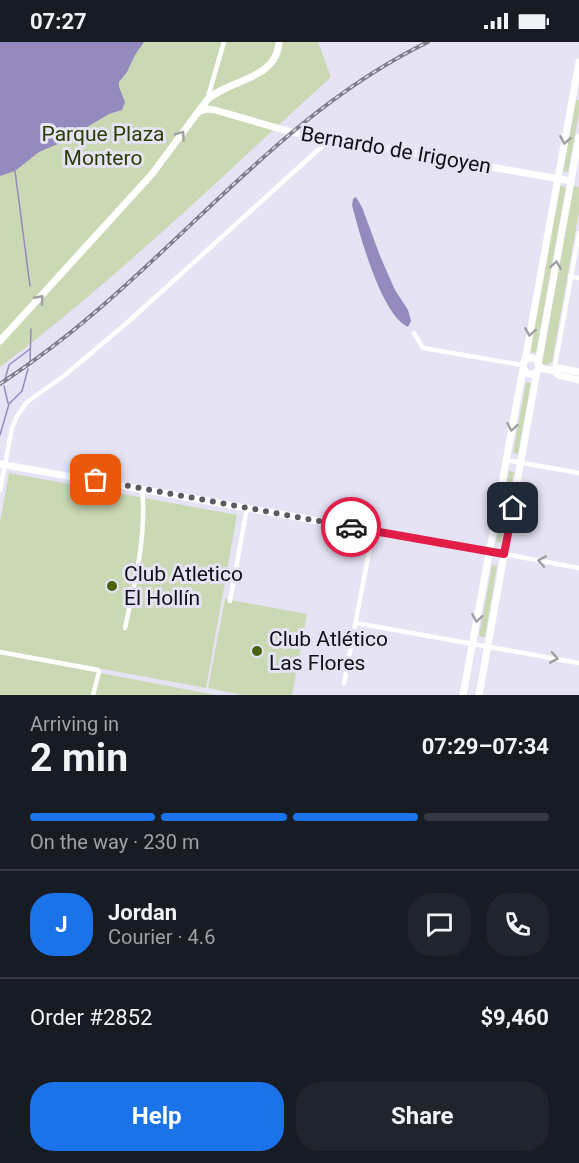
<!DOCTYPE html>
<meta charset="utf-8">
<style>
body{margin:0;font-family:Roboto,sans-serif;background:#20242c;color:#f1f3f6;height:100vh;display:flex;flex-direction:column;font-size:22px;white-space:nowrap}
*{box-sizing:border-box;margin:0}
p{font-size:20px;color:#9ea1a6}
.icon{flex:none;width:33px;height:33px;fill:none;stroke:currentColor;stroke-width:2;stroke-linecap:round;stroke-linejoin:round}
.map{position:relative;height:653px;overflow:hidden}
.side{display:flex;flex-direction:column;background:#171b24;flex:1}
.side>*{flex:none}
.pin{position:absolute;display:grid;place-items:center;width:51px;height:51px;color:#fff;margin:-26px;border-radius:12px;box-shadow:0 3px 9px #0006}
.courier{position:absolute;display:grid;place-items:center;width:60px;height:60px;margin:-30px;border:4px solid #e11d48;border-radius:50%;background:#fff;color:#222;box-shadow:0 2px 8px #0007}
.head em{font-style:normal;font-weight:700}
.head div{display:flex;flex-direction:column-reverse}
.head{display:flex;align-items:center;justify-content:space-between;height:102px;padding:0 30px}
h1{font-size:39px;font-weight:700;line-height:45px}
.bar{display:grid;grid-template-columns:repeat(4,1fr);gap:9px 6px;align-content:center;height:72px;padding:0 30px}
.bar i{height:8px;border-radius:4px;background:#363941}
.bar .selected{background:#1a73e8}
.bar p{grid-column:span 4}
.line{display:flex;align-items:center;gap:15px;padding:0 30px;border-top:2px solid #363941}
.line div{flex:1}
.round{display:grid;place-items:center;flex:none;width:63px;height:63px;border-radius:24px;background:#20242c}
.cta{display:flex;gap:12px;margin-top:auto;padding:12px 30px}
.cta a{flex:1;height:69px;border-radius:24px;background:#1a73e8;color:#fff;font-size:24px;font-weight:700;line-height:69px;text-align:center}
.cta a+a{background:#20242c;color:#f1f3f6}
.status{display:flex;justify-content:space-between;align-items:center;height:42px;padding:0 30px;background:#171b24;direction:ltr}
.status svg{height:16px;fill:currentColor}
.map>svg:first-child{display:block}
.green{fill:#cad8b4}
.water{fill:#958abd}
.lines{fill:none;stroke-linecap:round;stroke-linejoin:round}
.stream{stroke:#958abd;stroke-width:1.5}
.street{stroke:#fff;stroke-width:4.5}
.secondary{stroke:#fff;stroke-width:7}
.rail-casing{stroke:#7f7d89;stroke-width:4}
.rail{stroke:#e6e3f5;stroke-width:1.5;stroke-dasharray:4.5;stroke-linecap:butt}
.oneway{stroke:#a09fa1}
.done{stroke:#5c5a63;stroke-width:6;stroke-dasharray:0 10.8}
.route{stroke:#e11d48;stroke-width:8}
.poi-dot{fill:#49600d;stroke:#e6e3f5;stroke-width:2}
.labels{text-anchor:middle;dominant-baseline:central;stroke-width:6;stroke-linejoin:round;paint-order:stroke}
.park-label{font-size:21px;fill:#2c3d00;stroke:#e6e3f5}
.street-label{font-size:21px;fill:#111015;stroke:#e6e3f5}
.poi-label{font-size:21px;fill:#111015;stroke:#e6e3f5;text-anchor:start}
</style>
<div class="status"><b>07:27</b><svg viewBox="0 0 49 12"><path d="M0 12V9h3v3zM5 12V6h3v6zM10 12V3h3v9zM15 12V0h3v12zM26 1h20v11H26zM47 4h2v5h-2z"/></svg></div>
<div class="map">
<svg width="579" height="653" viewBox="0 0 579 653">
<rect width="100%" height="100%" fill="#e6e3f5"/>
<g class="green">
<path d="M 0,0 L 318,0 L 331,35 C 223,133 117,237 0,325 Z"/>
<path d="M 576,58 L 579,58 L 579,71 L 568,130 L 563,129 Z"/>
<path d="M 560,144 L 566,145 L 536,311 L 530,310 Z"/>
<path d="M 572,144 L 579,145 L 579,170 L 552,320 L 547,323 L 542,322 Z"/>
<path d="M 526,340 L 531,341 L 518,412 L 513,411 Z"/>
<path d="M 509,429 L 514,430 L 501,501 L 496,500 Z"/>
<path d="M 9,431 L 237,473 L 206,646 L 0,608 L 0,481 Z"/>
<path d="M 492,523 L 497,524 L 485,595 L 479,594 Z"/>
<path d="M 225,557 L 307,572 L 292,653 L 243,653 L 208,646 Z"/>
<path d="M 0,612 L 216,653 L 0,653 Z"/>
</g>
<g class="water">
<path d="M 0,0 L 144,0 L 135,13 L 127,30 L 119,40 L 119,45 L 125,60 L 122,68 L 109,72 L 60,101 L 39,110 L 15,129 L 0,134 Z"/>
<path d="M 356,155 L 362,165 L 380,214 L 395,248 L 408,268 L 411,279 L 408,285 C 381,273 359,190 352,163 L 353,157 Z"/>
</g>
<g class="lines">
<g class="stream">
<path d="M 15,129 L 30,244"/>
<path d="M 30,320 L 31,287"/>
<path d="M 5,337 L 9,323 L 30,307"/>
<path d="M 4,344 L 8,361"/>
<path d="M 0,393 L 9,362 L 22,349 L 28,327"/>
</g>
<g class="street">
<path d="M 207,58 L 224,0"/>
<path d="M 570,234 L 579,236"/>
<path d="M 414,291 L 423,306 L 522,323"/>
<path d="M 554,329 L 579,191"/>
<path d="M 506,418 L 579,431"/>
<path d="M 0,448 L 12,386 L 17,374 L 27,360 L 65,333 L 128,280 L 330,97"/>
<path d="M 504,512 L 579,526"/>
<path d="M 230,559 L 247,466"/>
<path d="M 356,581 L 579,621"/>
<path d="M 125,586 C 135,540 147,493 142,446"/>
<path d="M 0,610 L 98,628 L 99,630 L 93,653"/>
<path d="M 344,641 L 373,489"/>
</g>
<g class="secondary">
<path d="M 198,70 L 207,67 L 215,68 L 291,90 L 571,139"/>
<path d="M 0,299 L 152,132 L 207,58 C 229,37 277,38 279,0"/>
<circle cx="531" cy="324" r="8"/>
<path d="M 525,319 L 579,20"/>
<path d="M 538,322 L 579,95"/>
<path d="M 539,326 L 554,329 L 558,333 L 579,338"/>
<path d="M 554,329 L 560,326 L 579,330"/>
<path d="M 0,422 L 504,512"/>
<path d="M 463,653 L 523,327"/>
<path d="M 479,653 L 537,329"/>
</g>
<defs>
<path id="rail" d="M 0,342 C 33,320 64,297 94,271 C 204,178 296,64 428,0"/>
</defs>
<use href="#rail" class="rail-casing"/>
<use href="#rail" class="rail"/>
</g>
<defs><path id="oneway-chevron" d="M-2-3.5L2.5 0L-2 3.5" fill="none" stroke-width="1.6" stroke-linecap="round" stroke-linejoin="round" transform="scale(1.5)"/></defs>
<g class="oneway">
<use href="#oneway-chevron" transform="translate(181 93) rotate(-54)"/>
<use href="#oneway-chevron" transform="translate(565 98) rotate(100)"/>
<use href="#oneway-chevron" transform="translate(556 223) rotate(-80)"/>
<use href="#oneway-chevron" transform="translate(40 257) rotate(-48)"/>
<use href="#oneway-chevron" transform="translate(530 290) rotate(100)"/>
<use href="#oneway-chevron" transform="translate(512 385) rotate(100)"/>
<use href="#oneway-chevron" transform="translate(542 519) rotate(-170)"/>
<use href="#oneway-chevron" transform="translate(477 576) rotate(100)"/>
<use href="#oneway-chevron" transform="translate(554 616) rotate(10)"/>
</g>
<g class="lines">
<path class="done" d="M 96,438 L 351,485"/>
<path class="route" d="M 351,485 L 504,512 L 513,466"/>
</g>
<g class="poi-dot">
<circle cx="112" cy="544" r="6"/>
<circle cx="257" cy="609" r="6"/>
</g>
<g class="labels">
<g class="park-label">
<text x="103" y="92">Parque Plaza<tspan x="103" dy="24">Montero</tspan></text>
</g>
<g class="street-label">
<text transform="translate(396 108) rotate(10)">Bernardo de Irigoyen</text>
</g>
<g class="poi-label">
<text x="124" y="532">Club Atletico<tspan x="124" dy="24">El Hollín</tspan></text>
<text x="269" y="597">Club Atlético<tspan x="269" dy="24">Las Flores</tspan></text>
</g>
</g>
</svg>
<div class="pin" style="left:96px;top:438px;background:#ea580c"><svg class="icon" aria-label="bag" viewBox="0 0 24 24"><path d="M5 8h14l-1 12H6zM9 8a3 3 0 0 1 6 0"/></svg></div>
<div class="pin" style="left:513px;top:466px;background:#1f2937"><svg class="icon" aria-label="home" viewBox="0 0 24 24"><path d="M3 11l9-7 9 7M6 9v11h12V9"/></svg></div>
<div class="courier" style="left:351px;top:485px"><svg class="icon" aria-label="car" viewBox="0 0 24 24"><path d="M5 17H2v-5l4-1 3-4h7l3 4 3 1v5h-3M9 17h6M6 11h13"/><circle cx="7" cy="17" r="2"/><circle cx="17" cy="17" r="2"/></svg></div>
</div>
<section class="side">
<div class="head"><div><h1>2 min</h1><p>Arriving in</p></div><em>07:29–07:34</em></div>
<div class="bar"><i class="selected"></i><i class="selected"></i><i class="selected"></i><i></i><p>On the way · 230 m</p></div>
<div class="line" style="height:108px"><b class="round" style="background:#1a73e8;color:#fff">J</b><div><b>Jordan</b><p>Courier · 4.6</p></div><a class="round"><svg class="icon" aria-label="chat" viewBox="0 0 24 24"><path d="M4 5h16v11H9l-5 4z"/></svg></a><a class="round"><svg class="icon" aria-label="phone" viewBox="0 0 24 24"><path d="M5 4h4l2 5-3 2q2 4 5 5l2-3 5 2v4C11 20 4 13 5 4z"/></svg></a></div>
<div class="line" style="height:78px"><div>Order #2852</div><b>$9,460</b></div>
<div class="cta"><a>Help</a><a>Share</a></div>
</section>
